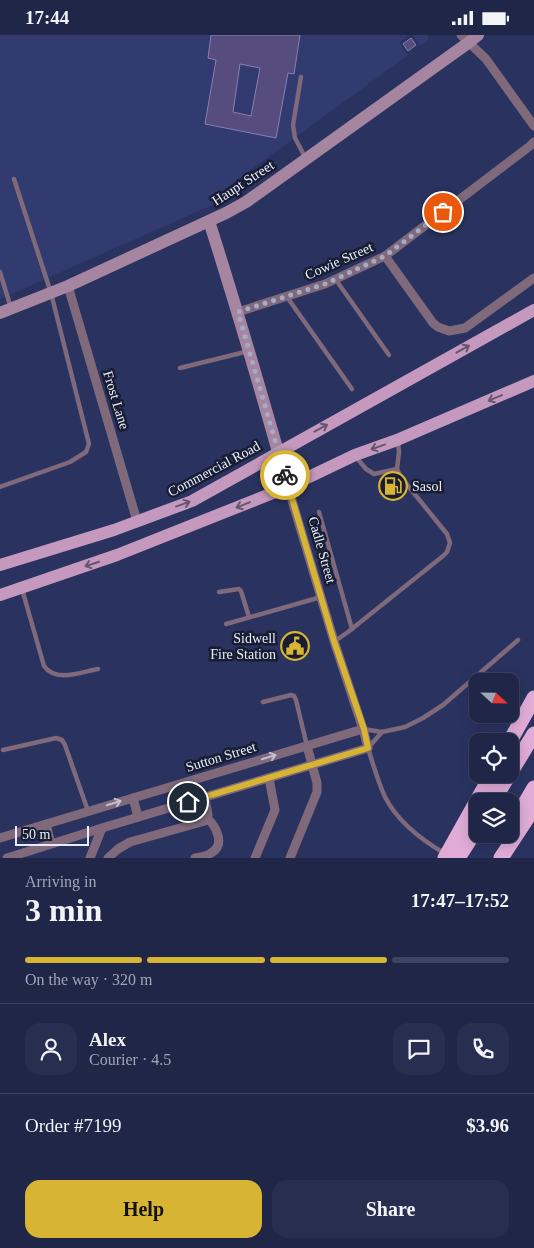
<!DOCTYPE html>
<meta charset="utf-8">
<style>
body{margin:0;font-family:"Times New Roman",serif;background:#282e4f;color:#f1f3f6;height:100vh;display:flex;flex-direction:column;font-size:19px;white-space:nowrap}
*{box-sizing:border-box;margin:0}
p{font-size:16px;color:#a2a5b4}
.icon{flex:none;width:28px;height:28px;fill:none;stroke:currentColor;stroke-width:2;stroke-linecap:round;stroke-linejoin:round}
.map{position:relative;height:823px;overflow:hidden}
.side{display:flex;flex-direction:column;background:#202648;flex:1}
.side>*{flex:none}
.needle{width:32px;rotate:112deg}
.buttons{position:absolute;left:469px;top:638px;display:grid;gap:10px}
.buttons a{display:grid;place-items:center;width:50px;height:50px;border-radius:10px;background:#202648;box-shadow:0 2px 12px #0003,0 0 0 1px #3d4360;font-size:25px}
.scale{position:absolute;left:15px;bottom:12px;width:74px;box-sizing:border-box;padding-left:5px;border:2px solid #e7ecfd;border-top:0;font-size:14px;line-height:18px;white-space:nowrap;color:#e7ecfd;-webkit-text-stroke:4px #181d32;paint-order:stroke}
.pin{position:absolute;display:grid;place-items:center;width:42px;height:42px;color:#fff;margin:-21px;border:2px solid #fff;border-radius:50%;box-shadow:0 1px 5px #0007}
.courier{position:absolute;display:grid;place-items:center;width:50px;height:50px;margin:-25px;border:4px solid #d7b434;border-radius:50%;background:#fff;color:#222;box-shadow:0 1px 6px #0007}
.summary em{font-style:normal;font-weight:700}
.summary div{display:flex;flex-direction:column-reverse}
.summary{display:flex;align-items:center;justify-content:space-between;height:85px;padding:0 25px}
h1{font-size:32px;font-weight:700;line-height:38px}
.bar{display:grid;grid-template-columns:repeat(4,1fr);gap:8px 5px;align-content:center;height:60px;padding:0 25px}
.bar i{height:6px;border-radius:4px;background:#3d4360}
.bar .current{background:#d7b434}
.bar p{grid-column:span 4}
.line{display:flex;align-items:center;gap:12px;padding:0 25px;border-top:1px solid #3d4360}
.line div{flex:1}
.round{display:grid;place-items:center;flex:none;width:52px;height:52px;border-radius:15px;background:#282e4f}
.primary-button{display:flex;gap:10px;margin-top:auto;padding:10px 25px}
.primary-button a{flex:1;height:58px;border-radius:15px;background:#d7b434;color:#111;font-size:20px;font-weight:700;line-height:58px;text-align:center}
.primary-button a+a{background:#282e4f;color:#f1f3f6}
.status{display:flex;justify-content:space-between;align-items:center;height:35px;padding:0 25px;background:#202648;direction:ltr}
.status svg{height:14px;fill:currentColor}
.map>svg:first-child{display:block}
.built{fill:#313b6f}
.building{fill:#574c7e;stroke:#887eb3;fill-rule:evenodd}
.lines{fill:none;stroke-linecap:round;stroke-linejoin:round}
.path{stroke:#858cac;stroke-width:2;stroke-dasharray:4 2.5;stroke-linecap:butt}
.lane{stroke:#7f697b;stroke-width:4.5}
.street{stroke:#7f697b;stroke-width:9}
.secondary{stroke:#a685a0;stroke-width:12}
.primary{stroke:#c599bd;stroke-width:12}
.highway{stroke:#e0acd7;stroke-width:15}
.oneway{stroke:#665571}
.oneway2{stroke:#c3bed0}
.done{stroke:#a5abc6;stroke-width:5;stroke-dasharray:0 9}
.route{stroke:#d7b434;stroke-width:6}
.labels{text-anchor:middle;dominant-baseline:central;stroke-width:5;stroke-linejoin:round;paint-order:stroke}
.street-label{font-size:14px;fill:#e7ecfd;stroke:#181d32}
.poi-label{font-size:14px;fill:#e7ecfd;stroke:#181d32;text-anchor:start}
</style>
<div class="status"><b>17:44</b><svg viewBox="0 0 49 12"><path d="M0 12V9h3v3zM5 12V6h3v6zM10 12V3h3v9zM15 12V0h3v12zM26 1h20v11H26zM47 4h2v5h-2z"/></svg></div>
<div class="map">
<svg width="534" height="823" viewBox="0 0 534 823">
<rect width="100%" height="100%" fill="#2a3360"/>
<g class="built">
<path d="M 0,0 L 409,0 L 399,8 L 408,20 L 215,161 L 217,168 L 0,264 Z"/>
<path d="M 411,0 L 428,0 L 428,5 L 420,11 L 413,0 Z"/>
</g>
<g class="building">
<path d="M 211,0 L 300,0 L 294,39 L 288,38 L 276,103 L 205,89 L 216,25 L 208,23 ZM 240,29 L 260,33 L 251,81 L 233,77 Z"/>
<path d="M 411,3 L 416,10 L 408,16 L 403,9 Z"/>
</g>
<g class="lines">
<path class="path" d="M 261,439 L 266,450"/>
<g class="lane">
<path d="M 301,42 L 293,90 L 295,103 L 305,122"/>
<path d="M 0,237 L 11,273"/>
<path d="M 336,245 L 389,320"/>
<path d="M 287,262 L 352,354"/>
<path d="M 180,333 L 249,316"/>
<path d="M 356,422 L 366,434 L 374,439 L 397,434"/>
<path d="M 0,452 L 70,427 L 86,417 L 89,409 L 51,258 L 14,144"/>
<path d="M 319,477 L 352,594"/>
<path d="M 22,554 L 44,631 C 56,648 81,637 98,634"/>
<path d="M 219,557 L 239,554 L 241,556 L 249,582"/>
<path d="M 226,589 L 321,562"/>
<path d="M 335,606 L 348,597 L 443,521 L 447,517 L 450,508 L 447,499 L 400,441 L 397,434 L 399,417 L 398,406"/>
<path d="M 263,667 L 291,660 L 294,661 L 296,665 L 307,711"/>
<path d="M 363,694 L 382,697 L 405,692 L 423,683 L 443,670 L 518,605"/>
<path d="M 382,697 L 368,713 C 373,729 378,747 385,762 C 398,787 420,804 444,818"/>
<path d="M 3,715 L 56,703 L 62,705 L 65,710 L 88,776"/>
</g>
<g class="street">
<path d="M 461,0 L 486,24 L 534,91"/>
<path d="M 385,221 L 433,288 L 438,292 L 449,296 L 465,293 L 534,243"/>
<path d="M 68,251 L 137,486"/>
<path d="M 238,277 L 325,249 L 385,221 L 530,111 L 534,107"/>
<path d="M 133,763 L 138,782"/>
<path d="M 46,789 L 51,809"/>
<path d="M 0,803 L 363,694"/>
<path d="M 7,823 L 102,793 L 368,713 L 363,694 L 334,606 L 288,452"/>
<path d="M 90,823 L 102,793"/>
<path d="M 108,823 L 118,814 L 130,807 L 205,786 L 208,780 L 205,762"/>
<path d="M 195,823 C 200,822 207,821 211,818 C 226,810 216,791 207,783"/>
<path d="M 255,823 L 275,775 L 269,743"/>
<path d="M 290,823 L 317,757 L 317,748 L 307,711"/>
</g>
<g class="secondary">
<path d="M 209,186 C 237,274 263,363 288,452"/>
<path d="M 0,278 L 68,251 L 226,178 L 246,167 L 468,8 L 478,0"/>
</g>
<g class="primary">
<path d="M 0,530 L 114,495 L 192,466 L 534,275"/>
<path d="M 0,560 L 117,520 L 288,452 L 355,420 L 397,405 L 534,346"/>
</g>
<g class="highway">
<path d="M 510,706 L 534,663"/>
<path d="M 493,766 L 534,699"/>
<path d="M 517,782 L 534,753"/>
<path d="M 445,823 L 492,739"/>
<path d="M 458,823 L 478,792"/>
<path d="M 501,823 L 534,773"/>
</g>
</g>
<defs><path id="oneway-shaft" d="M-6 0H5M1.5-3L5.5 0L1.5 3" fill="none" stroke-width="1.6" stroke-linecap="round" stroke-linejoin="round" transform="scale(1.25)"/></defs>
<g class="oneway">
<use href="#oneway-shaft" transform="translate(463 314) rotate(-29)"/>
<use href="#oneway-shaft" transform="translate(495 363) rotate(157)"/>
<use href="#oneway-shaft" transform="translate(321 393) rotate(-29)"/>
<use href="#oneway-shaft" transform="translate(378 412) rotate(160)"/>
<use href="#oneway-shaft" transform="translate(183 469) rotate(-20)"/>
<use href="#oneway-shaft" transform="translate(243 470) rotate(158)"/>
<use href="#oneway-shaft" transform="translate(92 529) rotate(162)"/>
</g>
<g class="oneway2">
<use href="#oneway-shaft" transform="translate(269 722) rotate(-17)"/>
<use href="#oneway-shaft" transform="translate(114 768) rotate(-17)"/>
</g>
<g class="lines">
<path class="done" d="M 285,440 L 238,277 L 325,249 L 385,221 L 443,177"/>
<path class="route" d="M 188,767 L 368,713 L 364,694 L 334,606 L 285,440"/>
</g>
<defs>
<symbol id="fuel-ring" viewBox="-11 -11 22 22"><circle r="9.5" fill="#181d32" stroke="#d7b434" stroke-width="1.5"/><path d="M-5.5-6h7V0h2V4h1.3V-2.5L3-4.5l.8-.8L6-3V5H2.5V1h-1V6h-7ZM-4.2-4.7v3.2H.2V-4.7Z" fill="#d7b434"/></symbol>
<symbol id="civic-ring" viewBox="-11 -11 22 22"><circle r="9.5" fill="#181d32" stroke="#d7b434" stroke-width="1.5"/><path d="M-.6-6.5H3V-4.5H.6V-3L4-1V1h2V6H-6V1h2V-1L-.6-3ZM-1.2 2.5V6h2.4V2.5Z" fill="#d7b434"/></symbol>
</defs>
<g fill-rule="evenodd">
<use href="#fuel-ring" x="377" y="435" width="32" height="32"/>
<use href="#civic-ring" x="279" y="595" width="32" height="32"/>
</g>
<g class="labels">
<g class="street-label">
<text transform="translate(243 148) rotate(-33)">Haupt Street</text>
<text transform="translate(339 226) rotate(-24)">Cowie Street</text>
<text transform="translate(116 365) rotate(73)">Frost Lane</text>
<text transform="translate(214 434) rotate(-28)">Commercial Road</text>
<text transform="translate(322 515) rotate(74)">Cadle Street</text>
<text transform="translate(221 722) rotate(-17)">Sutton Street</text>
</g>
<g class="poi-label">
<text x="412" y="451">Sasol</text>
<text x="276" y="603" text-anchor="end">Sidwell<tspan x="276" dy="16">Fire Station</tspan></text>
</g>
</g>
</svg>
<div class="buttons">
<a><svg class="needle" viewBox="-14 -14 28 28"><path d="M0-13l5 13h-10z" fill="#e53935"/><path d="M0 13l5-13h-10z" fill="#a2a5b4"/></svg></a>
<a><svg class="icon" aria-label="locate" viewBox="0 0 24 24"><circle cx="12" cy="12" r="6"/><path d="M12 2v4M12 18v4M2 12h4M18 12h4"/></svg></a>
<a><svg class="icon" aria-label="layers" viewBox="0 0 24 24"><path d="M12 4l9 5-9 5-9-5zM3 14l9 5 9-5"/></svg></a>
</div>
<div class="scale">50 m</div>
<div class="pin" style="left:443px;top:177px;background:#ea580c"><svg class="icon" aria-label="bag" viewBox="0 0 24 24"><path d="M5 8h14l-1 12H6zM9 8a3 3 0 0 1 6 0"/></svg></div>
<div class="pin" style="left:188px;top:767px;background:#1f2937"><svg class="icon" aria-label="home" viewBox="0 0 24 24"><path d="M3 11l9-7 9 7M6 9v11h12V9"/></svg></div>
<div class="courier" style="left:285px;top:440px"><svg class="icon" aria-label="bike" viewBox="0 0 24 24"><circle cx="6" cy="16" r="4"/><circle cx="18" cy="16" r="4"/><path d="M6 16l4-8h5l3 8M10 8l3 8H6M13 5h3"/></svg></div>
</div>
<section class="side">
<div class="summary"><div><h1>3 min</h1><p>Arriving in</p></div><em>17:47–17:52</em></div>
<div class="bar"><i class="current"></i><i class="current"></i><i class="current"></i><i></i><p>On the way · 320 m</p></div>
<div class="line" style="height:90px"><a class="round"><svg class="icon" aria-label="person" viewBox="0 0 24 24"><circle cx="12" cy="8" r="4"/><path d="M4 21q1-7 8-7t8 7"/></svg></a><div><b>Alex</b><p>Courier · 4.5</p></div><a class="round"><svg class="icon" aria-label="chat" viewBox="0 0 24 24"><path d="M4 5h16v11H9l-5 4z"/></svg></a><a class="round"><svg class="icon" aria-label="phone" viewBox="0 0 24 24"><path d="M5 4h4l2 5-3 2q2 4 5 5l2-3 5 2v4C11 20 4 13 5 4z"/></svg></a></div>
<div class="line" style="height:65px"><div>Order #7199</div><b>$3.96</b></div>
<div class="primary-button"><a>Help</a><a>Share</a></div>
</section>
